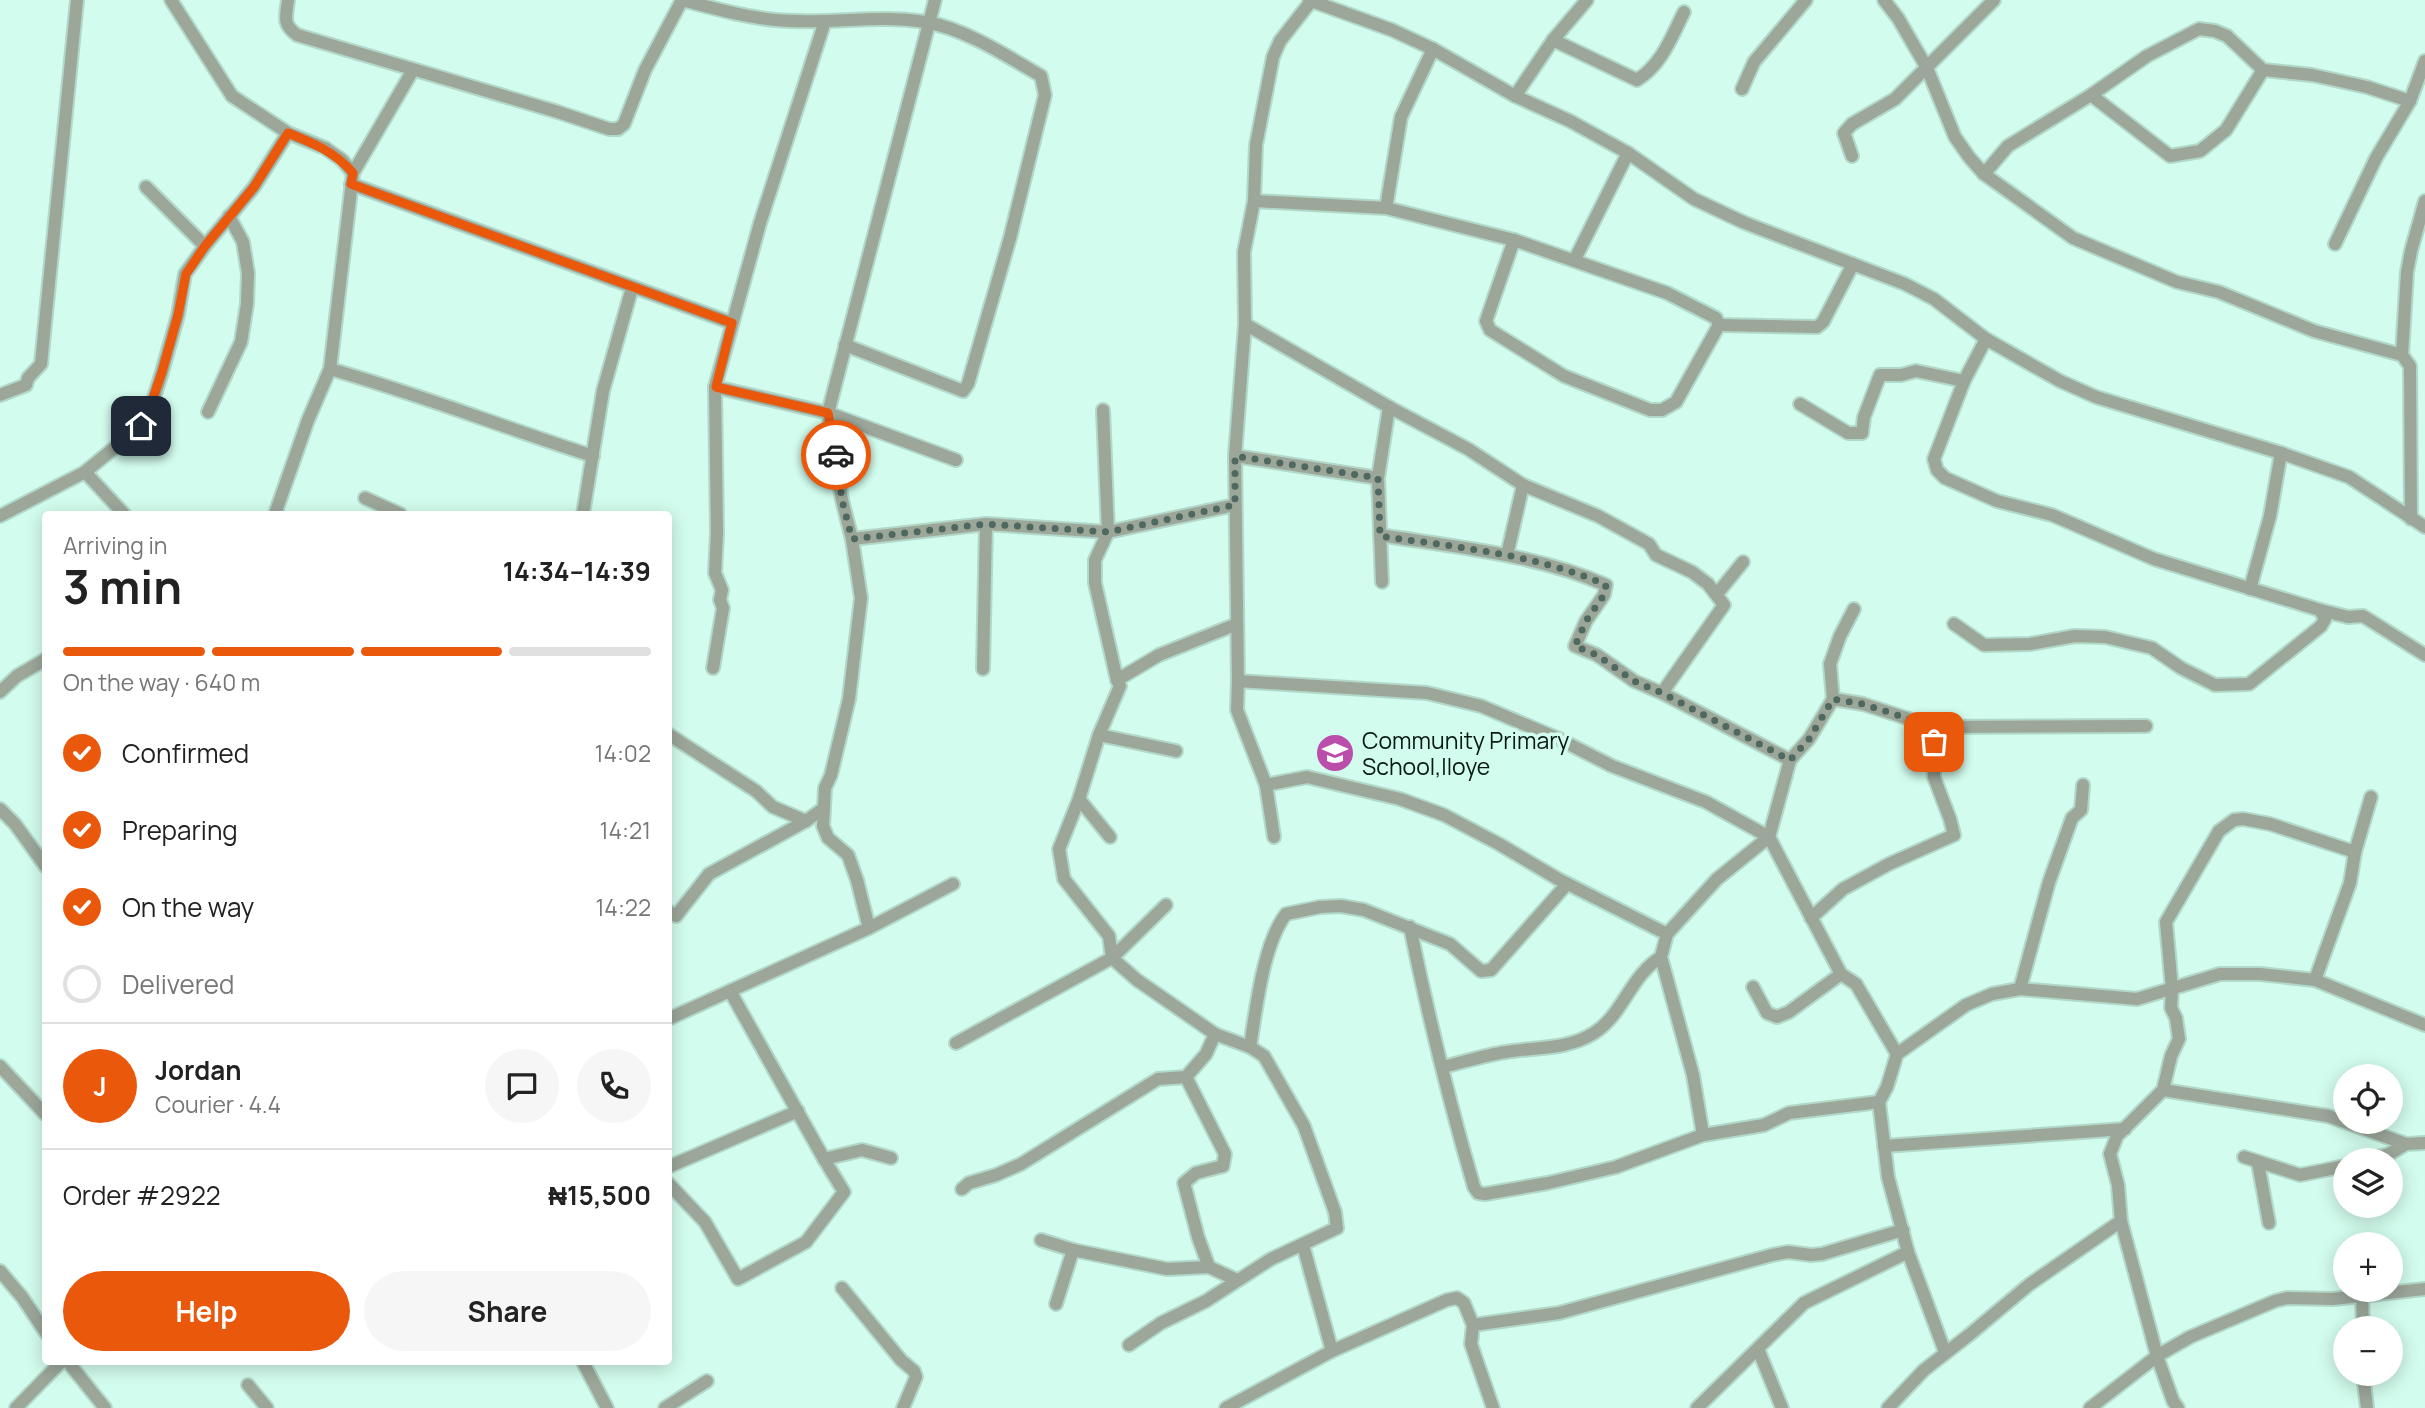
<!DOCTYPE html>
<meta charset="utf-8">
<style>
body{margin:0;font-family:Manrope,sans-serif;background:#f6f6f6;color:#222;height:100vh;display:flex;flex-direction:column;font-size:26px;white-space:nowrap}
*{box-sizing:border-box;margin:0}
p{font-size:23px;color:#767676}
.icon{flex:none;width:38px;height:38px;fill:none;stroke:currentColor;stroke-width:2;stroke-linecap:round;stroke-linejoin:round}
.map{position:relative;flex:1;overflow:hidden}
.drawer{position:absolute;left:42px;top:511px;width:630px;height:854px;display:flex;flex-direction:column;background:#fff;border-radius:7px;box-shadow:0 4px 18px #0003}
.drawer>*{flex:none}
.controls{position:absolute;left:2333px;top:1064px;display:grid;gap:14px}
.controls a{display:grid;place-items:center;width:70px;height:70px;border-radius:50%;background:#fff;box-shadow:0 4px 18px #0003;font-size:35px}
.pin{position:absolute;display:grid;place-items:center;width:60px;height:60px;color:#fff;margin:-30px;border-radius:14px;box-shadow:0 4px 10px #0006}
.courier{position:absolute;display:grid;place-items:center;width:70px;height:70px;margin:-35px;border:5px solid #ea580c;border-radius:50%;background:#fff;color:#222;box-shadow:0 2px 9px #0007}
.headline em{font-style:normal;font-weight:700}
.headline div{display:flex;flex-direction:column-reverse}
.headline{display:flex;align-items:center;justify-content:space-between;height:119px;padding:0 21px}
h1{font-size:46px;font-weight:700;line-height:52px}
.bar{display:grid;grid-template-columns:repeat(4,1fr);gap:10px 7px;align-content:center;height:84px;padding:0 21px}
.bar i{height:9px;border-radius:5px;background:#e0e0e0}
.bar .selected{background:#ea580c}
.bar p{grid-column:span 4}
.line{display:flex;align-items:center;gap:18px;padding:0 21px;border-top:2px solid #e0e0e0}
.line div{flex:1}
.round{display:grid;place-items:center;flex:none;width:74px;height:74px;border-radius:37px;background:#f6f6f6}
ol{padding:0 21px;list-style:none}
li{display:flex;align-items:center;gap:21px;height:77px}
li p{margin-inline-start:auto}
li .icon{padding:7px;border-radius:50%;background:#ea580c;color:#fff;stroke-width:4}
li:last-child{color:#767676}
li i{width:38px;height:38px;border:4px solid #e0e0e0;border-radius:50%}
.action{display:flex;gap:14px;margin-top:auto;padding:14px 21px}
.action a{flex:1;height:80px;border-radius:42px;background:#ea580c;color:#fff;font-size:28px;font-weight:700;line-height:80px;text-align:center}
.action a+a{background:#f6f6f6;color:#222}
.map>svg:first-child{display:block}
.lines{fill:none;stroke-linecap:round;stroke-linejoin:round}
.minor-casing{stroke:#b2d8ca;stroke-width:16}
.minor{stroke:#9ca699;stroke-width:12}
.done{stroke:#4f6860;stroke-width:7;stroke-dasharray:0 12.6}
.route{stroke:#ea580c;stroke-width:9}
.labels{text-anchor:middle;dominant-baseline:central;stroke-width:7;stroke-linejoin:round;paint-order:stroke}
.poi-label{font-size:23px;fill:#091914;stroke:#d2fced;text-anchor:start}
</style>
<div class="map">
<svg width="2425" height="1408" viewBox="0 0 2425 1408">
<rect width="100%" height="100%" fill="#d2fced"/>
<g class="lines">
<defs>
<g id="minor">
<path d="M 171,0 L 232,96 L 288,133 L 325,148 L 342,160 L 353,173 L 330,369 L 308,420 L 275,514"/>
<path d="M 288,0 C 286,17 282,24 297,35 L 558,112 L 609,129 L 618,129 L 624,124 L 645,70 L 682,0"/>
<path d="M 682,0 C 713,8 744,17 776,20 C 826,25 875,14 925,22 C 964,28 1007,56 1041,76 L 1045,95 L 1010,238 L 968,384 L 963,391 L 845,345"/>
<path d="M 1309,0 L 1392,30 L 1433,49 L 1515,96 L 1570,121 L 1628,153 L 1694,199 L 1745,223 L 1905,284 L 1934,299 L 1986,339 L 2060,381 L 2096,397 L 2281,453 L 2349,477 L 2425,527"/>
<path d="M 1884,0 L 1898,18 L 1927,68 L 1955,137 L 1969,157 L 1984,174 L 2073,238 L 2177,282 L 2219,292 L 2314,331 L 2402,355"/>
<path d="M 1553,40 L 1637,80 C 1662,64 1671,38 1684,12"/>
<path d="M 1742,89 L 1754,62 L 1806,0"/>
<path d="M 2091,95 L 2170,156 L 2200,151 L 2226,130 L 2263,70"/>
<path d="M 1515,96 L 1553,40 L 1587,0"/>
<path d="M 1852,156 L 1844,133 L 1852,124 L 1895,99 L 1994,0"/>
<path d="M 353,173 L 413,70"/>
<path d="M 1984,174 L 2008,146 L 2091,95 L 2147,56 L 2199,29 L 2215,31 L 2227,36 L 2263,70 L 2312,75 L 2367,87 L 2410,101"/>
<path d="M 351,184 L 732,323"/>
<path d="M 146,187 L 205,246"/>
<path d="M 1254,201 L 1386,208 L 1514,240 L 1667,293 L 1716,318 L 1719,325"/>
<path d="M 1386,208 L 1401,117 L 1433,49"/>
<path d="M 1514,240 L 1486,321 L 1490,330 L 1564,376 L 1650,410 L 1662,410 L 1676,402 L 1719,325"/>
<path d="M 2335,244 L 2376,158 L 2410,101 L 2425,61"/>
<path d="M 1575,259 L 1628,153"/>
<path d="M 1245,324 L 1389,407 L 1468,449 L 1523,485 L 1598,516 L 1649,544 L 1656,555 L 1692,572 L 1708,584 L 1724,605 L 1662,693"/>
<path d="M 1719,325 L 1817,327 L 1823,322 L 1853,264"/>
<path d="M 1986,339 L 1964,381 L 1934,459 L 1937,470 L 1945,478 L 1997,501 L 2052,515 L 2154,559 L 2320,610 L 2348,617 L 2363,616 L 2425,655"/>
<path d="M 330,369 C 419,394 505,428 593,456"/>
<path d="M 715,387 L 828,413 L 956,460"/>
<path d="M 0,395 L 26,385 L 28,378 L 41,364 L 77,0"/>
<path d="M 1800,404 L 1848,433 L 1862,433 L 1864,417 L 1880,375 L 1901,375 L 1916,371 L 1964,381"/>
<path d="M 1103,410 L 1108,532 L 1095,560 L 1095,583 L 1117,680"/>
<path d="M 208,412 L 241,342 L 247,304 L 248,273 L 243,242 L 229,216"/>
<path d="M 1235,456 L 1378,478"/>
<path d="M 85,472 L 124,514"/>
<path d="M 365,498 L 400,514"/>
<path d="M 583,514 L 603,391 L 632,288"/>
<path d="M 0,516 L 85,472 L 141,426 L 151,407 L 162,372 L 178,315 L 185,274 L 205,246 L 254,187 L 288,133"/>
<path d="M 2411,519 L 2410,366 L 2402,355 L 2407,272 L 2411,251 L 2425,201"/>
<path d="M 1380,535 C 1455,547 1535,554 1606,585 L 1604,595 L 1586,621 L 1575,646 L 1597,655 L 1634,681 L 1662,693 L 1790,760"/>
<path d="M 852,539 L 986,524 L 1108,532 L 1235,505"/>
<path d="M 1507,555 L 1523,485"/>
<path d="M 1382,582 L 1378,478 L 1389,407"/>
<path d="M 2250,589 L 2270,516 L 2281,453"/>
<path d="M 1717,594 L 1743,562"/>
<path d="M 1854,609 L 1840,636 L 1830,664 L 1833,699 L 1863,704 L 1934,727 L 2146,726"/>
<path d="M 1954,624 L 1984,645 L 2030,644 L 2075,636 L 2105,637 L 2152,648 L 2181,668 L 2215,685 L 2249,684 L 2321,626 L 2325,619 L 2320,610"/>
<path d="M 713,668 L 723,608 L 720,600 L 722,590 L 715,573 L 717,533 L 715,387 L 760,223 L 825,21"/>
<path d="M 983,669 L 986,524"/>
<path d="M 1238,681 L 1427,693 L 1481,706 L 1557,738 L 1612,766 L 1706,802 L 1769,837 L 1841,974 L 1856,984 L 1897,1054"/>
<path d="M 0,692 L 17,676 L 46,659"/>
<path d="M 668,734 L 756,791 L 773,807 L 806,821"/>
<path d="M 1099,735 L 1176,751"/>
<path d="M 1266,785 L 1307,777 L 1400,799 L 1444,815 L 1499,844 L 1558,879 L 1667,934"/>
<path d="M 1079,799 L 1110,837"/>
<path d="M 0,809 L 15,824 L 46,867"/>
<path d="M 1274,837 L 1266,785 L 1237,710 L 1238,681 L 1235,456 L 1245,324 L 1244,252 L 1254,201 L 1256,145 L 1273,57 L 1280,41 L 1312,0"/>
<path d="M 668,911 L 676,916 L 709,874 L 806,821 L 824,808"/>
<path d="M 1811,918 L 1843,889 L 1889,864 L 1954,835 L 1950,819 L 1934,777 L 1934,727"/>
<path d="M 1410,927 C 1428,1015 1449,1101 1474,1187 L 1478,1193 L 1485,1194 L 1548,1183 L 1616,1167 L 1703,1135 L 1764,1125 L 1789,1113 L 1879,1102"/>
<path d="M 869,928 L 857,880 L 848,855 L 828,838 L 823,826 L 825,788 L 831,775 L 849,699 L 861,598 L 852,539 L 842,500 L 828,413 L 935,0"/>
<path d="M 2315,980 L 2350,883 L 2355,852 L 2371,797"/>
<path d="M 1753,987 L 1767,1013 L 1777,1017 L 1789,1012 L 1841,974"/>
<path d="M 2020,989 L 2049,882 L 2072,818 L 2081,810 L 2083,785"/>
<path d="M 730,991 L 824,1159 L 862,1150 L 891,1158"/>
<path d="M 668,1019 L 869,928 L 953,884"/>
<path d="M 956,1043 L 1112,958 L 1166,905"/>
<path d="M 1250,1047 C 1256,1009 1263,944 1286,914 L 1320,907 L 1341,906 L 1364,910 L 1450,944 L 1481,971 L 1491,970 L 1567,884"/>
<path d="M 0,1066 L 46,1115"/>
<path d="M 1443,1067 C 1464,1062 1485,1055 1506,1052 C 1536,1047 1567,1050 1594,1033 C 1623,1015 1630,976 1661,957"/>
<path d="M 1186,1077 L 1225,1154 L 1223,1166 L 1196,1173 L 1184,1183 L 1198,1237 L 1209,1267 L 1237,1280"/>
<path d="M 2163,1090 L 2328,1116 L 2406,1144 L 2425,1143"/>
<path d="M 1703,1135 L 1693,1075 L 1661,957 L 1667,934 L 1717,879 L 1769,837 L 1790,760 L 1809,739 L 1833,699"/>
<path d="M 1884,1146 L 2125,1129"/>
<path d="M 2244,1157 L 2300,1175 L 2345,1166"/>
<path d="M 2367,1160 L 2389,1154 L 2406,1144"/>
<path d="M 2258,1163 L 2269,1223"/>
<path d="M 668,1167 L 798,1111"/>
<path d="M 668,1183 L 705,1222 L 738,1279 L 806,1242 L 844,1192 L 824,1159"/>
<path d="M 962,1189 L 969,1183 L 996,1175 L 1021,1164 L 1158,1079 L 1186,1077 L 1206,1054 L 1215,1034"/>
<path d="M 1041,1240 L 1073,1250 L 1167,1269 L 1209,1267"/>
<path d="M 1303,1245 L 1332,1351"/>
<path d="M 0,1271 L 22,1297 L 46,1333"/>
<path d="M 842,1288 L 901,1360 L 914,1371 L 916,1377 L 903,1408"/>
<path d="M 2362,1295 L 2363,1328"/>
<path d="M 1056,1304 L 1073,1250"/>
<path d="M 1473,1325 L 1559,1313 L 1772,1255 L 1788,1252 L 1811,1255 L 1822,1254 L 1903,1230"/>
<path d="M 1129,1345 L 1161,1323 L 1206,1301 L 1271,1259 L 1337,1228 L 1335,1212 L 1304,1126 L 1264,1056 L 1250,1047 L 1215,1034 L 1137,980 L 1112,958 L 1109,936 L 1064,879 L 1059,849 L 1079,799 L 1099,735 L 1120,686 L 1117,680 L 1159,655 L 1237,624"/>
<path d="M 1758,1349 L 1782,1408"/>
<path d="M 1945,1352 L 1908,1252 L 1888,1177 L 1879,1102 L 1887,1087 L 1897,1054 L 1966,1005 L 1992,994 L 2020,989 L 2137,999 L 2220,974 L 2260,974 L 2315,980 L 2425,1025"/>
<path d="M 68,1362 L 105,1408"/>
<path d="M 583,1362 L 607,1408"/>
<path d="M 2363,1374 L 2367,1408"/>
<path d="M 248,1385 L 267,1408"/>
<path d="M 16,1408 L 61,1362"/>
<path d="M 665,1408 L 707,1381"/>
<path d="M 1226,1408 L 1332,1351 L 1447,1300 L 1457,1298 L 1464,1303 L 1473,1325 L 1471,1344 L 1493,1408"/>
<path d="M 1697,1408 L 1804,1303 L 1908,1252"/>
<path d="M 1888,1408 L 1924,1370 L 1969,1335 L 2030,1284 L 2121,1221"/>
<path d="M 2090,1408 L 2157,1356 L 2190,1337 L 2275,1301 L 2287,1298 L 2333,1299 L 2425,1289"/>
<path d="M 2178,1408 L 2173,1401 L 2157,1356 L 2121,1221 L 2118,1185 L 2110,1154 L 2117,1136 L 2163,1090 L 2171,1056 L 2179,1039 L 2176,1018 L 2171,1008 L 2172,989 L 2166,922 L 2219,831 L 2234,820 L 2243,819 L 2270,824 L 2355,852"/>
</g>
</defs>
<use href="#minor" class="minor-casing"/>
<use href="#minor" class="minor"/>
</g>
<g class="lines">
<path class="done" d="M 836,455 L 842,500 L 852,539 L 986,524 L 1108,532 L 1235,505 L 1235,456 L 1378,478 L 1380,536 C 1455,547 1536,554 1606,585 L 1604,595 L 1586,621 L 1575,646 L 1597,655 L 1634,681 L 1662,693 L 1790,760 L 1809,739 L 1833,699 L 1863,704 L 1934,727 L 1934,742"/>
<path class="route" d="M 141,426 L 150,407 L 162,372 L 178,315 L 186,274 L 205,246 L 254,187 L 288,133 C 313,143 335,152 353,173 L 351,184 L 732,323 L 716,387 L 828,413 L 836,455"/>
</g>
<defs>
<symbol id="school-disc" viewBox="-11 -11 22 22"><circle r="9.5" fill="#bb4dab" stroke="#d2fced"/><path d="M0-5L7-2L0 1L-7-2ZM-4 1L0 2.5L4 1V4Q0 6-4 4Z" fill="#fff"/></symbol>
</defs>
<g fill-rule="evenodd">
<use href="#school-disc" x="1313" y="731" width="44" height="44"/>
</g>
<g class="labels">
<g class="poi-label">
<text x="1362" y="740">Community Primary<tspan x="1362" dy="26">School,Iloye</tspan></text>
</g>
</g>
</svg>
<div class="controls">
<a><svg class="icon" aria-label="locate" viewBox="0 0 24 24"><circle cx="12" cy="12" r="6"/><path d="M12 2v4M12 18v4M2 12h4M18 12h4"/></svg></a>
<a><svg class="icon" aria-label="layers" viewBox="0 0 24 24"><path d="M12 4l9 5-9 5-9-5zM3 14l9 5 9-5"/></svg></a>
<a>+</a>
<a>−</a>
</div>
<div class="pin" style="left:1934px;top:742px;background:#ea580c"><svg class="icon" aria-label="bag" viewBox="0 0 24 24"><path d="M5 8h14l-1 12H6zM9 8a3 3 0 0 1 6 0"/></svg></div>
<div class="pin" style="left:141px;top:426px;background:#1f2937"><svg class="icon" aria-label="home" viewBox="0 0 24 24"><path d="M3 11l9-7 9 7M6 9v11h12V9"/></svg></div>
<div class="courier" style="left:836px;top:455px"><svg class="icon" aria-label="car" viewBox="0 0 24 24"><path d="M5 17H2v-5l4-1 3-4h7l3 4 3 1v5h-3M9 17h6M6 11h13"/><circle cx="7" cy="17" r="2"/><circle cx="17" cy="17" r="2"/></svg></div>
<section class="drawer">
<div class="headline"><div><h1>3 min</h1><p>Arriving in</p></div><em>14:34–14:39</em></div>
<div class="bar"><i class="selected"></i><i class="selected"></i><i class="selected"></i><i></i><p>On the way · 640 m</p></div>
<ol>
<li><svg class="icon" aria-label="check" viewBox="0 0 24 24"><path d="M5 12l5 5 9-10"/></svg>Confirmed<p>14:02</p></li>
<li><svg class="icon" aria-label="check" viewBox="0 0 24 24"><path d="M5 12l5 5 9-10"/></svg>Preparing<p>14:21</p></li>
<li><svg class="icon" aria-label="check" viewBox="0 0 24 24"><path d="M5 12l5 5 9-10"/></svg>On the way<p>14:22</p></li>
<li><i></i>Delivered</li>
</ol>
<div class="line" style="height:126px"><b class="round" style="background:#ea580c;color:#fff">J</b><div><b>Jordan</b><p>Courier · 4.4</p></div><a class="round"><svg class="icon" aria-label="chat" viewBox="0 0 24 24"><path d="M4 5h16v11H9l-5 4z"/></svg></a><a class="round"><svg class="icon" aria-label="phone" viewBox="0 0 24 24"><path d="M5 4h4l2 5-3 2q2 4 5 5l2-3 5 2v4C11 20 4 13 5 4z"/></svg></a></div>
<div class="line" style="height:91px"><div>Order #2922</div><b>₦15,500</b></div>
<div class="action"><a>Help</a><a>Share</a></div>
</section>
</div>
